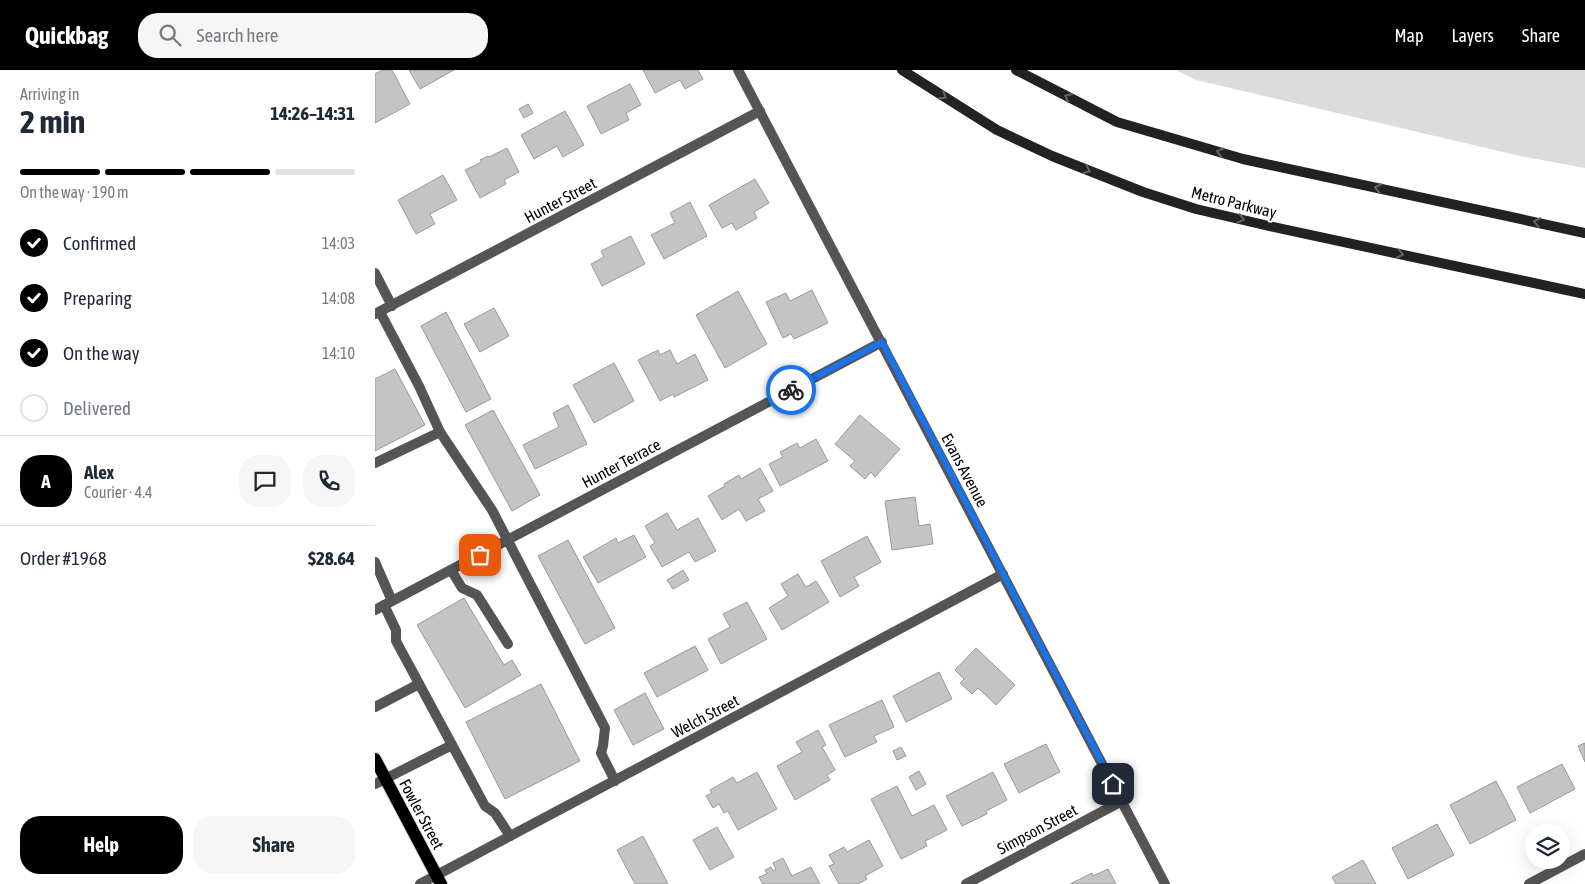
<!DOCTYPE html>
<meta charset="utf-8">
<style>
body{margin:0;font-family:"Asap Condensed",sans-serif;background:#f6f6f7;color:#1f2937;height:100vh;display:flex;flex-direction:column;font-size:19px;white-space:nowrap}
*{box-sizing:border-box;margin:0}
p{font-size:16px;color:#747a83}
.icon{flex:none;width:28px;height:28px;fill:none;stroke:currentColor;stroke-width:2;stroke-linecap:round;stroke-linejoin:round}
.map{position:relative;flex:1;overflow:hidden}
.sheet{display:flex;flex-direction:column;background:#fff;width:375px}
.sheet>*{flex:none}
.buttons{position:absolute;left:1150px;top:754px;display:grid;gap:10px}
.buttons a{display:grid;place-items:center;width:45px;height:45px;border-radius:50%;background:#fff;box-shadow:0 5px 20px #0002;font-size:25px}
.pin{position:absolute;display:grid;place-items:center;width:42px;height:42px;color:#fff;margin:-21px;border-radius:10px;box-shadow:0 2px 8px #0006}
.courier{position:absolute;display:grid;place-items:center;width:50px;height:50px;margin:-25px;border:4px solid #1a73e8;border-radius:50%;background:#fff;color:#222;box-shadow:0 1px 6px #0007}
.overview em{font-style:normal;font-weight:700}
.overview div{display:flex;flex-direction:column-reverse}
.overview{display:flex;align-items:center;justify-content:space-between;height:85px;padding:0 20px}
h1{font-size:32px;font-weight:700;line-height:38px}
.bar{display:grid;grid-template-columns:repeat(4,1fr);gap:8px 5px;align-content:center;height:60px;padding:0 20px}
.bar i{height:6px;border-radius:4px;background:#e0e1e3}
.bar .current{background:#000}
.bar p{grid-column:span 4}
.line{display:flex;align-items:center;gap:12px;padding:0 20px;border-top:1px solid #e0e1e3}
.line div{flex:1}
.round{display:grid;place-items:center;flex:none;width:52px;height:52px;border-radius:20px;background:#f6f6f7}
ol{padding:0 20px;list-style:none}
li{display:flex;align-items:center;gap:15px;height:55px}
li p{margin-inline-start:auto}
li .icon{padding:5px;border-radius:50%;background:#000;color:#fff;stroke-width:4}
li:last-child{color:#747a83}
li i{width:28px;height:28px;border:2px solid #e0e1e3;border-radius:50%}
.primary-button{display:flex;gap:10px;margin-top:auto;padding:10px 20px}
.primary-button a{flex:1;height:58px;border-radius:20px;background:#000;color:#fff;font-size:20px;font-weight:700;line-height:58px;text-align:center}
.primary-button a+a{background:#f6f6f7;color:#1f2937}
header{display:flex;align-items:center;gap:30px;box-sizing:border-box;height:70px;padding:0 25px;background:#000;color:#fff}
header strong{font-size:24px}
nav{display:flex;gap:28px;margin-inline-start:auto;font-size:18px}
.search{width:350px;height:45px;background:#f6f6f7;display:flex;align-items:center;gap:12px;box-sizing:border-box;padding:0 18px;border-radius:20px;color:#747a83;font-size:19px}
main{display:flex;flex:1;min-height:0}
.map>svg:first-child{display:block}
.green{fill:#dcdcdc}
.building{fill:#c4c4c4;stroke:#999}
.lines{fill:none;stroke-linecap:round;stroke-linejoin:round}
.primary-casing{stroke:#dbdbdb;stroke-width:14}
.service{stroke:#555;stroke-width:10}
.minor{stroke:#555;stroke-width:10}
.secondary{stroke:#222;stroke-width:10}
.primary{stroke:#000;stroke-width:12}
.oneway{stroke:#646464}
.done{stroke:#595959;stroke-width:5;stroke-dasharray:0 9}
.route{stroke:#1a73e8;stroke-width:6}
.labels{text-anchor:middle;dominant-baseline:central;stroke-width:4;stroke-linejoin:round;paint-order:stroke}
.street-label{font-size:16px;fill:#000;stroke:#fff}
</style>
<header>
<strong>Quickbag</strong>
<div class="search"><svg class="icon" aria-label="search" viewBox="0 0 24 24"><circle cx="10" cy="10" r="6"/><path d="M15 15l6 6"/></svg>Search here</div>
<nav><a>Map</a><a>Layers</a><a>Share</a></nav>
</header>
<main>
<section class="sheet">
<div class="overview"><div><h1>2 min</h1><p>Arriving in</p></div><em>14:26–14:31</em></div>
<div class="bar"><i class="current"></i><i class="current"></i><i class="current"></i><i></i><p>On the way · 190 m</p></div>
<ol>
<li><svg class="icon" aria-label="check" viewBox="0 0 24 24"><path d="M5 12l5 5 9-10"/></svg>Confirmed<p>14:03</p></li>
<li><svg class="icon" aria-label="check" viewBox="0 0 24 24"><path d="M5 12l5 5 9-10"/></svg>Preparing<p>14:08</p></li>
<li><svg class="icon" aria-label="check" viewBox="0 0 24 24"><path d="M5 12l5 5 9-10"/></svg>On the way<p>14:10</p></li>
<li><i></i>Delivered</li>
</ol>
<div class="line" style="height:90px"><b class="round" style="background:#000;color:#fff">A</b><div><b>Alex</b><p>Courier · 4.4</p></div><a class="round"><svg class="icon" aria-label="chat" viewBox="0 0 24 24"><path d="M4 5h16v11H9l-5 4z"/></svg></a><a class="round"><svg class="icon" aria-label="phone" viewBox="0 0 24 24"><path d="M5 4h4l2 5-3 2q2 4 5 5l2-3 5 2v4C11 20 4 13 5 4z"/></svg></a></div>
<div class="line" style="height:65px"><div>Order #1968</div><b>$28.64</b></div>
<div class="primary-button"><a>Help</a><a>Share</a></div>
</section>
<div class="map">
<svg width="1210" height="814" viewBox="0 0 1210 814">
<rect width="100%" height="100%" fill="#fff"/>
<path class="green" d="M 801,0 L 1210,0 L 1210,98 L 1145,86 L 821,10 Z"/>
<g class="building">
<path d="M 7,0 L 17,0 L 35,34 L 0,53 L 0,4 Z"/>
<path d="M 34,0 L 79,0 L 45,19 Z"/>
<path d="M 268,0 L 323,0 L 328,9 L 310,19 L 305,10 L 280,23 Z"/>
<path d="M 255,14 L 266,35 L 251,43 L 254,50 L 226,64 L 212,36 Z"/>
<path d="M 153,34 L 158,43 L 149,48 L 144,39 Z"/>
<path d="M 190,41 L 209,75 L 188,87 L 182,76 L 159,89 L 146,65 Z"/>
<path d="M 132,78 L 144,102 L 129,110 L 131,114 L 105,128 L 90,100 L 107,92 L 105,90 L 113,86 L 114,87 Z"/>
<path d="M 68,105 L 82,130 L 55,144 L 60,154 L 41,164 L 23,130 Z"/>
<path d="M 380,109 L 394,133 L 379,142 L 382,148 L 361,160 L 357,153 L 347,158 L 334,135 Z"/>
<path d="M 315,132 L 332,166 L 289,189 L 276,165 L 300,153 L 295,143 Z"/>
<path d="M 256,166 L 270,194 L 227,216 L 216,194 L 229,187 L 226,181 Z"/>
<path d="M 437,220 L 453,253 L 419,269 L 416,264 L 408,268 L 391,232 L 411,223 L 415,231 Z"/>
<path d="M 363,221 L 392,274 L 350,298 L 321,245 Z"/>
<path d="M 119,238 L 134,266 L 105,282 L 89,254 Z"/>
<path d="M 71,242 L 116,329 L 91,342 L 46,256 Z"/>
<path d="M 283,280 L 285,285 L 295,280 L 302,294 L 320,284 L 333,310 L 299,327 L 298,324 L 285,331 L 263,290 Z"/>
<path d="M 239,293 L 259,331 L 219,353 L 198,315 Z"/>
<path d="M 20,299 L 50,355 L 0,381 L 0,309 Z"/>
<path d="M 193,335 L 212,374 L 160,399 L 148,375 L 184,357 L 178,343 Z"/>
<path d="M 118,340 L 165,425 L 137,441 L 90,355 Z"/>
<path d="M 485,345 L 525,379 L 500,407 L 496,402 L 490,409 L 475,396 L 480,391 L 460,374 Z"/>
<path d="M 441,369 L 453,391 L 405,416 L 394,394 L 408,387 L 405,382 L 422,373 L 425,378 Z"/>
<path d="M 385,398 L 398,421 L 383,429 L 390,441 L 371,451 L 364,439 L 347,450 L 333,426 L 350,416 L 349,414 L 364,405 L 366,409 Z"/>
<path d="M 540,427 L 544,456 L 555,454 L 558,474 L 517,480 L 510,431 Z"/>
<path d="M 292,443 L 302,460 L 323,448 L 341,481 L 320,492 L 314,482 L 287,497 L 275,476 L 280,473 L 270,456 Z"/>
<path d="M 259,465 L 271,487 L 223,513 L 208,487 L 241,468 L 243,473 Z"/>
<path d="M 492,466 L 506,492 L 479,507 L 484,516 L 465,527 L 446,491 Z"/>
<path d="M 193,470 L 240,558 L 210,574 L 163,486 Z"/>
<path d="M 308,500 L 314,510 L 298,519 L 292,510 Z"/>
<path d="M 423,504 L 431,517 L 441,511 L 454,532 L 407,560 L 394,538 L 413,526 L 406,514 Z"/>
<path d="M 89,528 L 129,595 L 137,590 L 146,605 L 90,638 L 42,555 Z"/>
<path d="M 372,532 L 392,569 L 346,594 L 333,569 L 355,557 L 348,544 Z"/>
<path d="M 320,576 L 333,600 L 282,627 L 269,603 Z"/>
<path d="M 601,578 L 640,615 L 621,635 L 603,618 L 597,624 L 585,613 L 589,609 L 580,600 Z"/>
<path d="M 564,602 L 577,629 L 531,652 L 518,626 Z"/>
<path d="M 166,614 L 205,691 L 130,729 L 91,652 Z"/>
<path d="M 270,623 L 289,659 L 258,675 L 239,640 Z"/>
<path d="M 507,630 L 519,657 L 499,666 L 502,672 L 470,687 L 454,655 Z"/>
<path d="M 443,660 L 451,675 L 447,677 L 460,700 L 452,705 L 455,710 L 420,730 L 402,696 L 427,682 L 421,672 Z"/>
<path d="M 1210,673 L 1210,692 L 1203,676 Z"/>
<path d="M 671,674 L 685,702 L 644,723 L 629,694 Z"/>
<path d="M 526,677 L 531,686 L 522,690 L 518,681 Z"/>
<path d="M 1187,694 L 1200,719 L 1155,743 L 1142,717 Z"/>
<path d="M 544,701 L 551,714 L 541,720 L 534,707 Z"/>
<path d="M 382,702 L 402,739 L 363,760 L 353,741 L 349,743 L 344,734 L 338,738 L 331,726 L 337,723 L 335,720 L 358,707 L 362,713 Z"/>
<path d="M 618,702 L 632,730 L 611,741 L 612,744 L 587,756 L 571,726 Z"/>
<path d="M 1121,711 L 1141,750 L 1095,774 L 1075,735 Z"/>
<path d="M 522,716 L 537,746 L 559,735 L 572,760 L 550,771 L 552,776 L 526,789 L 496,729 Z"/>
<path d="M 1062,754 L 1079,785 L 1033,809 L 1017,778 Z"/>
<path d="M 342,757 L 359,787 L 335,800 L 318,770 Z"/>
<path d="M 268,766 L 293,814 L 260,814 L 242,780 Z"/>
<path d="M 494,770 L 508,796 L 490,806 L 492,809 L 483,814 L 464,814 L 454,796 L 459,794 L 454,785 L 469,777 L 472,782 Z"/>
<path d="M 408,788 L 417,806 L 436,797 L 445,814 L 388,814 L 384,807 L 392,804 L 390,800 L 396,797 L 398,801 L 401,799 L 398,793 Z"/>
<path d="M 988,790 L 1001,814 L 961,814 L 957,807 Z"/>
<path d="M 733,799 L 741,814 L 695,814 L 717,803 L 718,806 Z"/>
</g>
<g class="lines">
<defs>
<path id="primary" d="M 0,689 L 66,814"/>
</defs>
<use href="#primary" class="primary-casing"/>
<g class="service">
<path d="M 0,203 L 17,236"/>
<path d="M 5,242 L 44,316 L 65,362"/>
<path d="M 0,393 L 65,362 L 117,440 L 230,658 L 228,676 L 226,683 L 240,711"/>
<path d="M 0,492 L 17,531"/>
<path d="M 76,500 L 87,518 L 102,525 L 133,574"/>
<path d="M 9,535 L 21,560 L 21,571 L 110,736 L 120,743 L 135,766"/>
<path d="M 0,637 L 44,614"/>
<path d="M 0,714 L 77,675"/>
</g>
<g class="minor">
<path d="M 363,0 L 790,814"/>
<path d="M 0,244 L 385,41"/>
<path d="M 0,540 L 507,272"/>
<path d="M 45,814 L 628,504"/>
<path d="M 591,814 L 747,731"/>
<path d="M 1154,814 L 1210,784"/>
</g>
<g class="secondary">
<path d="M 527,0 L 622,60 L 677,86 L 768,122 L 821,139 L 894,156 L 1210,224"/>
<path d="M 641,0 L 742,52 L 868,89 L 1210,163"/>
</g>
<use href="#primary" class="primary"/>
</g>
<defs><path id="oneway-chevron" d="M-2-3.5L2.5 0L-2 3.5" fill="none" stroke-width="1.6" stroke-linecap="round" stroke-linejoin="round" transform="scale(1.25)"/></defs>
<g class="oneway">
<use href="#oneway-chevron" transform="translate(568 26) rotate(32)"/>
<use href="#oneway-chevron" transform="translate(693 27) rotate(-153)"/>
<use href="#oneway-chevron" transform="translate(845 82) rotate(-164)"/>
<use href="#oneway-chevron" transform="translate(712 100) rotate(22)"/>
<use href="#oneway-chevron" transform="translate(1003 118) rotate(-168)"/>
<use href="#oneway-chevron" transform="translate(866 149) rotate(13)"/>
<use href="#oneway-chevron" transform="translate(1162 152) rotate(-168)"/>
<use href="#oneway-chevron" transform="translate(1025 184) rotate(12)"/>
</g>
<g class="lines">
<path class="done" d="M 105,485 L 416,320"/>
<path class="route" d="M 416,320 L 507,272 L 738,714"/>
</g>
<g class="labels">
<g class="street-label">
<text transform="translate(185 130) rotate(-28)">Hunter Street</text>
<text transform="translate(859 132) rotate(14)">Metro Parkway</text>
<text transform="translate(246 393) rotate(-28)">Hunter Terrace</text>
<text transform="translate(590 400) rotate(62)">Evans Avenue</text>
<text transform="translate(330 646) rotate(-28)">Welch Street</text>
<text transform="translate(47 744) rotate(62)">Fowler Street</text>
<text transform="translate(662 759) rotate(-28)">Simpson Street</text>
</g>
</g>
</svg>
<div class="buttons">
<a><svg class="icon" aria-label="layers" viewBox="0 0 24 24"><path d="M12 4l9 5-9 5-9-5zM3 14l9 5 9-5"/></svg></a>
</div>
<div class="pin" style="left:105px;top:485px;background:#ea580c"><svg class="icon" aria-label="bag" viewBox="0 0 24 24"><path d="M5 8h14l-1 12H6zM9 8a3 3 0 0 1 6 0"/></svg></div>
<div class="pin" style="left:738px;top:714px;background:#1f2937"><svg class="icon" aria-label="home" viewBox="0 0 24 24"><path d="M3 11l9-7 9 7M6 9v11h12V9"/></svg></div>
<div class="courier" style="left:416px;top:320px"><svg class="icon" aria-label="bike" viewBox="0 0 24 24"><circle cx="6" cy="16" r="4"/><circle cx="18" cy="16" r="4"/><path d="M6 16l4-8h5l3 8M10 8l3 8H6M13 5h3"/></svg></div>
</div>
</main>
